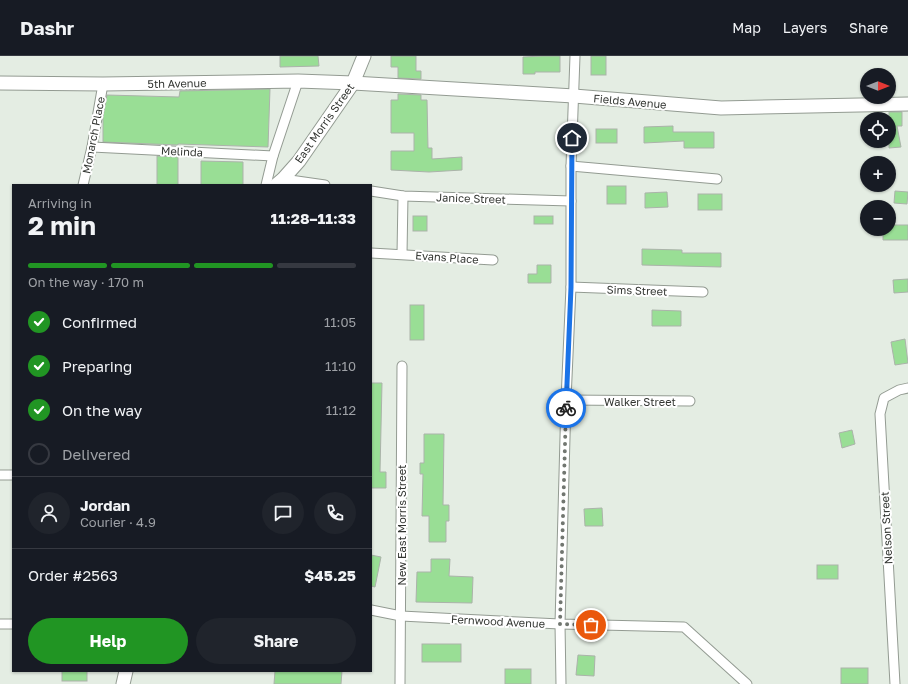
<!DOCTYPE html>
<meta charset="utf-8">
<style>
body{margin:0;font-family:"Golos Text",sans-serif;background:#20242c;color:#f1f3f6;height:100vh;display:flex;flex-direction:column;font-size:15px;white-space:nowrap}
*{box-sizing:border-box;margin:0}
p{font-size:13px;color:#9ea1a6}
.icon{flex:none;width:22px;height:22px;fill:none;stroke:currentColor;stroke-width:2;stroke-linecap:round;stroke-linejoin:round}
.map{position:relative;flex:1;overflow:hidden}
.sheet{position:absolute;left:12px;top:128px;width:360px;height:488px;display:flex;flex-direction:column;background:#171b24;border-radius:0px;box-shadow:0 1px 3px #0004}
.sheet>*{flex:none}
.needle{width:26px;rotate:90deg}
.tools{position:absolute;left:860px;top:12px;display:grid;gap:8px}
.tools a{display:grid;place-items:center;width:36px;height:36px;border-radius:50%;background:#171b24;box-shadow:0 1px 3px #0004;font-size:20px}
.pin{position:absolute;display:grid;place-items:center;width:34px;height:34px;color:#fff;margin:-17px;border:2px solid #fff;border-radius:50%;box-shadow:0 1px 4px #0007}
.courier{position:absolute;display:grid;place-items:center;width:40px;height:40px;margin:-20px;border:3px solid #1a73e8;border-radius:50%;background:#fff;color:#222;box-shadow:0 1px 5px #0007}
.overview em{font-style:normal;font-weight:700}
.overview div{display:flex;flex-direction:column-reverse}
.overview{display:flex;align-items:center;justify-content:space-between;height:68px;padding:0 16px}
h1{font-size:26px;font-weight:700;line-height:30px}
.bar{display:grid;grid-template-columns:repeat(4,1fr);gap:6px 4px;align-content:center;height:48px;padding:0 16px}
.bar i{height:5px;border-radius:3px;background:#363941}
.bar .current{background:#219523}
.bar p{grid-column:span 4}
.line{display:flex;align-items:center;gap:10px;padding:0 16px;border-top:1px solid #363941}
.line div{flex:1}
.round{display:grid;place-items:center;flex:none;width:42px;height:42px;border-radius:21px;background:#20242c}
ol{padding:0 16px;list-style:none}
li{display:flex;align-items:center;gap:12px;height:44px}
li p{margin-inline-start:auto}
li .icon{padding:4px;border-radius:50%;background:#219523;color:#fff;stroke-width:4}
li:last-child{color:#9ea1a6}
li i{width:22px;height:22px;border:2px solid #363941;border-radius:50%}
.cta{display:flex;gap:8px;margin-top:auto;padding:8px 16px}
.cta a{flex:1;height:46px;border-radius:24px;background:#219523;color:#fff;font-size:16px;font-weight:700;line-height:46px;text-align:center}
.cta a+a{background:#20242c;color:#f1f3f6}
header{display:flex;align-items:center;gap:24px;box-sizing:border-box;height:56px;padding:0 20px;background:#171b24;border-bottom:1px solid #363941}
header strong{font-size:19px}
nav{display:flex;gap:22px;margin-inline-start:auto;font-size:14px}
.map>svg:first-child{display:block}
.building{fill:#99de95;stroke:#abb3aa}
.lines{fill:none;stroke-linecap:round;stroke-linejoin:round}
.street-casing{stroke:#939b92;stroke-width:11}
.secondary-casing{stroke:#939b92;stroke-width:15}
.street{stroke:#fff;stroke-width:9}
.secondary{stroke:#fff;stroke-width:13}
.done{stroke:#717670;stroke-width:4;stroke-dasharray:0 7.2}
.route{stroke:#1a73e8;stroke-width:5}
.labels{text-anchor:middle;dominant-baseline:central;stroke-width:4;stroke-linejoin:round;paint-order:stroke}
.street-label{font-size:11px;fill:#333632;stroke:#fff}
</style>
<header>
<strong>Dashr</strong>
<nav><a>Map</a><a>Layers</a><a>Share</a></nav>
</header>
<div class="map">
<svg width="908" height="628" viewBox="0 0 908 628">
<rect width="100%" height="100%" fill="#e4ede3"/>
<g class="building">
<path d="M 280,0 L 318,0 L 319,10 L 280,11 Z"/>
<path d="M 391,0 L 416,0 L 416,15 L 421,15 L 421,23 L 398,22 L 398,11 L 391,11 Z"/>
<path d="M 542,0 L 560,0 L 560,16 L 535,16 L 535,18 L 523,18 L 523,1 Z"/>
<rect x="591" y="0" width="15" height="19"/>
<path d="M 270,33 L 268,91 L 178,88 L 178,89 L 103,86 L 103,61 L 107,39 L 179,41 L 180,35 Z"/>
<path d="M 398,38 L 421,39 L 421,44 L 427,44 L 428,92 L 432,92 L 432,103 L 462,101 L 462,114 L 429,116 L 391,114 L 391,95 L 414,95 L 414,77 L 391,77 L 391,44 L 398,44 Z"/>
<path d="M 889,56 L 902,56 L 902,70 L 897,70 L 901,91 L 889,92 Z"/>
<path d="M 673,70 L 673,76 L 714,76 L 714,92 L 684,92 L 684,85 L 644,87 L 644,71 Z"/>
<rect x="596" y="73" width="21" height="14"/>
<path d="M 157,100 L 178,101 L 178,129 L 157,129 Z"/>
<path d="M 201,105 L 243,106 L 243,129 L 201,129 Z"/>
<rect x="607" y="130" width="19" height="18"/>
<path d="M 895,135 L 908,136 L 907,148 L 894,147 Z"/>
<path d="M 667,136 L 668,151 L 645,152 L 645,137 Z"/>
<rect x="698" y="138" width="24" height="16"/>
<rect x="413" y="160" width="14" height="15"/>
<rect x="534" y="160" width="19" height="8"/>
<path d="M 889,169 L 908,169 L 908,184 L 883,184 L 883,173 L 889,173 Z"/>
<path d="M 642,193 L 682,194 L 682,197 L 721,197 L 721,211 L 642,209 Z"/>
<path d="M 537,209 L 551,209 L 551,227 L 528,227 L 528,218 L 537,218 Z"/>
<path d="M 908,223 L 908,236 L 894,237 L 893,224 Z"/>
<rect x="410" y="249" width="14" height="35"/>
<path d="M 652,254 L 681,255 L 681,270 L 652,270 Z"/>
<path d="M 905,283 L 908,307 L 895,309 L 891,286 Z"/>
<path d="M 371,327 L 382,327 L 380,416 L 386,416 L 386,432 L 371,432 Z"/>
<path d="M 852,374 L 855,388 L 842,392 L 839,377 Z"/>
<path d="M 424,378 L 444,378 L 443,449 L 449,449 L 449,465 L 446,465 L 446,486 L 429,486 L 429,460 L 422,460 L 423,418 L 420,418 L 420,407 L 424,407 Z"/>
<path d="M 602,452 L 603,470 L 585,470 L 584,453 Z"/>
<path d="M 371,499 L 381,501 L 375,531 L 371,530 Z"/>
<path d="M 431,503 L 450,503 L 449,520 L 473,521 L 472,547 L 416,546 L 417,516 L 431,516 Z"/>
<rect x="817" y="509" width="21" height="14"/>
<rect x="422" y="588" width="39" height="18"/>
<path d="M 578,599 L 595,600 L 594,620 L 576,619 Z"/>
<rect x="841" y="612" width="27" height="16"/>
<rect x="505" y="613" width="26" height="15"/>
<rect x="62" y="615" width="25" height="10"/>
<path d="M 275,615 L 342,615 L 341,628 L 274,628 Z"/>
</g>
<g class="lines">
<defs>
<g id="street">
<path d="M 92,91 L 273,100"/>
<path d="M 571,110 L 717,123"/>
<path d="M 283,123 L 325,129"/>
<path d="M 83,129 L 92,91 L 103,28"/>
<path d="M 266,129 L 273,100 L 298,25"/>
<path d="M 371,135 L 403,140 L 571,145"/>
<path d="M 371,197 L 493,204"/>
<path d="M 402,198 L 403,140"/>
<path d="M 571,231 L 703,236"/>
<path d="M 566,344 L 690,345"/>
<path d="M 0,419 L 13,419"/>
<path d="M 371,554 L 401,560 L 560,568 L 684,571 L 747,628"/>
<path d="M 0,568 L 13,568"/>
<path d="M 400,628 L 402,310"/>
<path d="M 561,628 L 560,568 L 566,344 L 571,231 L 571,110 L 575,0"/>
<path d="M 895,628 L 880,358 L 884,342 L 899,334 L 908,332"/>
</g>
<g id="secondary">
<path d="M 0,27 L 103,28 L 298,25 L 353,27 L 574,40 L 721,52 L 908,48"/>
<path d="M 276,129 L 283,123 L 299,105 L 353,27 L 364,0"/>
<path d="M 123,628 L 126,615"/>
</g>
</defs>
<use href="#street" class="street-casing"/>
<use href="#secondary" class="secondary-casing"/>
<use href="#street" class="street"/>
<use href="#secondary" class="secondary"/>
</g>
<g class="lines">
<path class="done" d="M 566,352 L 560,568 L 591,569"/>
<path class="route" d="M 566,352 L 571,231 L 572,82"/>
</g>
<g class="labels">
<g class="street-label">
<text transform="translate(177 27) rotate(-1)">5th Avenue</text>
<text transform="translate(630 45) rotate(5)">Fields Avenue</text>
<text transform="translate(324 67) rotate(-55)">East Morris Street</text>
<text transform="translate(93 79) rotate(-79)">Monarch Place</text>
<text transform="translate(182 95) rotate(3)">Melinda</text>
<text transform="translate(471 142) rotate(2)">Janice Street</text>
<text transform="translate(447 201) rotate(4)">Evans Place</text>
<text transform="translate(637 234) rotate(2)">Sims Street</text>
<text x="640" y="345">Walker Street</text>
<text transform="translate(401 469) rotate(-90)">New East Morris Street</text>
<text transform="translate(886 472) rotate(-93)">Nelson Street</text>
<text transform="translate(498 565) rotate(3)">Fernwood Avenue</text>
</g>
</g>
</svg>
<div class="tools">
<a><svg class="needle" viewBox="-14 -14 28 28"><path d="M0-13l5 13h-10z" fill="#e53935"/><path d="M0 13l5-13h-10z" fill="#9ea1a6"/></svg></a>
<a><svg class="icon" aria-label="locate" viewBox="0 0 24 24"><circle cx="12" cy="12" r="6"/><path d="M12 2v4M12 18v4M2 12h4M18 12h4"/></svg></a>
<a>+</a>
<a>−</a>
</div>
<div class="pin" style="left:591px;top:569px;background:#ea580c"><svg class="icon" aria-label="bag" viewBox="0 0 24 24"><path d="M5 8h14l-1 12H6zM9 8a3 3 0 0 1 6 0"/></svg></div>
<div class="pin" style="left:572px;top:82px;background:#1f2937"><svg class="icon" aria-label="home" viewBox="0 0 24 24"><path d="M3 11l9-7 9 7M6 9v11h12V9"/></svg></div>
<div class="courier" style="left:566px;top:352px"><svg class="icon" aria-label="bike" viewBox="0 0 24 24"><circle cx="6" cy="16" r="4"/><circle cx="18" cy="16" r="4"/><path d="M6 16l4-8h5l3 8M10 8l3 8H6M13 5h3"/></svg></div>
<section class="sheet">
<div class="overview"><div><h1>2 min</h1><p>Arriving in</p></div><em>11:28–11:33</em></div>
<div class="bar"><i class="current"></i><i class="current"></i><i class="current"></i><i></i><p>On the way · 170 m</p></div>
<ol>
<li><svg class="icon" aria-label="check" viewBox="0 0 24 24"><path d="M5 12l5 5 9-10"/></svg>Confirmed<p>11:05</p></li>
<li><svg class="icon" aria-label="check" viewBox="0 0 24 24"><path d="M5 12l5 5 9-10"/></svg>Preparing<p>11:10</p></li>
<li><svg class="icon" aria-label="check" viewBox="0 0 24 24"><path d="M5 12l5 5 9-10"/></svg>On the way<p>11:12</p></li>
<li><i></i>Delivered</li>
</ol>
<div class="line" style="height:72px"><a class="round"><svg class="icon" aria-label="person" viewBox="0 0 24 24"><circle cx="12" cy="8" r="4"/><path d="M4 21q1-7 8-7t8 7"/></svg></a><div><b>Jordan</b><p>Courier · 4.9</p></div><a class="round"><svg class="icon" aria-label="chat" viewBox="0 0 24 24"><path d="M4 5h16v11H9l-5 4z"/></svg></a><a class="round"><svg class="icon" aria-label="phone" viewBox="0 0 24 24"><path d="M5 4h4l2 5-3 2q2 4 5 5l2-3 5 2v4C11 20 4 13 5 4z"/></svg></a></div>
<div class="line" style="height:52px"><div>Order #2563</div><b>$45.25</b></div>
<div class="cta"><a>Help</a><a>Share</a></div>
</section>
</div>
